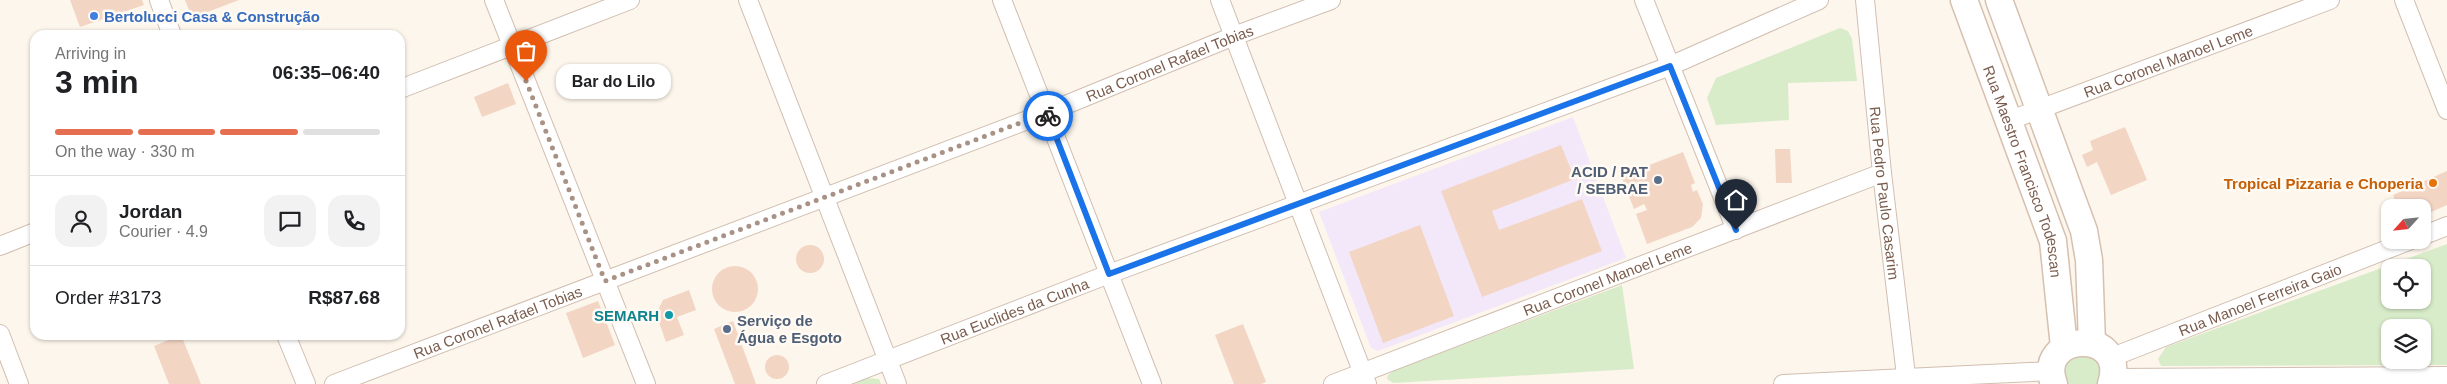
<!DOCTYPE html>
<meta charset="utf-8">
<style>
body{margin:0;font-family:Helvetica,sans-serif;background:#f2f2f2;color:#202124;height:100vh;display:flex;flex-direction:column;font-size:19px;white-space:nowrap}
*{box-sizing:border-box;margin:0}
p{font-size:16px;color:#757577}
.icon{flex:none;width:28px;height:28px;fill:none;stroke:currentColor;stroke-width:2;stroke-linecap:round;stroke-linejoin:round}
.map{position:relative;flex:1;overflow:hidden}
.details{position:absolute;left:30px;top:30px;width:375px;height:310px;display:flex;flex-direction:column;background:#fff;border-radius:15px;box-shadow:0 1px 4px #0004}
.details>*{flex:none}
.needle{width:32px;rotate:243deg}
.tools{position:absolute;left:2381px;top:199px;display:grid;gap:10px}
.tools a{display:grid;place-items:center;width:50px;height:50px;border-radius:10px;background:#fff;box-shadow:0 1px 4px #0004;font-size:25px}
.pin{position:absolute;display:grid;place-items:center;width:42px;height:42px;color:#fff;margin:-51px -21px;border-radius:50% 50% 50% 0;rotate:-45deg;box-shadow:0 0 5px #0007}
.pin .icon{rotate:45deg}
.courier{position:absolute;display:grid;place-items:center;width:50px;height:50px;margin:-25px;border:4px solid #1a73e8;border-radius:50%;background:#fff;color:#222;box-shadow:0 1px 6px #0007}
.bubble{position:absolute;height:35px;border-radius:15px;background:#fff;box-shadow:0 1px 4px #0004;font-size:16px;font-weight:600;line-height:35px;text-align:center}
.overview em{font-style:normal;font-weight:600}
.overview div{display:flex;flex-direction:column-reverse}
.overview{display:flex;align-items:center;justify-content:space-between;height:85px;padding:0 25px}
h1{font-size:32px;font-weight:600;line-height:38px}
.bar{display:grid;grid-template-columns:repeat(4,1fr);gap:8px 5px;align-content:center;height:60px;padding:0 25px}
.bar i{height:6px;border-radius:4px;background:#e0e0e0}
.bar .selected{background:#e76f51}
.bar p{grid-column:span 4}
.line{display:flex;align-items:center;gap:12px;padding:0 25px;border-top:1px solid #e0e0e0}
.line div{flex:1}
.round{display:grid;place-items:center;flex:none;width:52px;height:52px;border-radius:15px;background:#f2f2f2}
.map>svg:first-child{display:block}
.education{fill:#f3e8fa}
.green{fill:#d8ecc9;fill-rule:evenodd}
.building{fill:#f3d5c3}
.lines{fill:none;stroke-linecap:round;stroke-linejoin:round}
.minor-casing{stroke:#d1beb0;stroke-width:20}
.secondary-casing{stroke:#d6c0b0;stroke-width:29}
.minor{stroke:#fff;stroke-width:18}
.secondary{stroke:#fff;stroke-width:26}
.done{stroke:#a89285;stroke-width:5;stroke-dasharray:0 9}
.route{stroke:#1a73e8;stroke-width:6}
.shop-dot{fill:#3f7fe0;stroke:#fffaf3;stroke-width:2}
.service-dot{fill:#5c6f8a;stroke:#fffaf3;stroke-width:2}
.food-dot{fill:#e8710a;stroke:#fffaf3;stroke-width:2}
.culture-dot{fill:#0f9aa8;stroke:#fffaf3;stroke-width:2}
.labels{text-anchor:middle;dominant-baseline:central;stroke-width:5;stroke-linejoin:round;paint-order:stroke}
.shop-label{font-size:15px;font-weight:bold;fill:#366cbe;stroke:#fffaf3;text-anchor:start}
.street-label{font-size:15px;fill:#7a5c4d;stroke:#fffaf3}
.service-label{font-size:15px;font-weight:bold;fill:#4e5e75;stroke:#fffaf3;text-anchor:end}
.food-label{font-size:15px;font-weight:bold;fill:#c56008;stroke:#fffaf3;text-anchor:end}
.culture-label{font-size:15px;font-weight:bold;fill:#0d838f;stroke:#fffaf3;text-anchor:end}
</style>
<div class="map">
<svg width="2447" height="384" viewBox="0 0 2447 384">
<rect width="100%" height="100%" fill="#fdf6ec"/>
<path class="education" d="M 1573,117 L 1626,258 L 1378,351 L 1371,348 L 1319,212 Z"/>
<g class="green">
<path d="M 1840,28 L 1848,31 L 1852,39 L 1857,81 L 1788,83 L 1789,120 L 1716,125 L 1707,98 L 1716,78 Z"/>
<path d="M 2447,244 L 2447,365 L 2161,366 L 2158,359 L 2166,347 ZM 2390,268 L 2422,268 L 2422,300 L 2390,300 ZM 2390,328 L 2422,328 L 2422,360 L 2390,360 Z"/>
<path d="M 1622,285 L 1634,369 L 1393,383 L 1387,379 L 1388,375 L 1395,370 Z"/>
<path d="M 2084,352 L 2101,363 L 2100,384 L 2064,384 L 2065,361 Z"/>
<path d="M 867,378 L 879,379 L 881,384 L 854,384 Z"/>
</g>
<g class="building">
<path d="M 70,0 L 142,0 L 144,5 L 80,27 Z"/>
<path d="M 185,0 L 239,0 L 192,18 Z"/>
<path d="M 508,83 L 516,104 L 482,117 L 474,97 Z"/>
<path d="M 2125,127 L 2147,180 L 2111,195 L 2097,162 L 2087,167 L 2082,155 L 2093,150 L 2090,141 Z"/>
<path d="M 1561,145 L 1575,179 L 1492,211 L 1499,230 L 1582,199 L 1602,251 L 1482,297 L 1441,191 Z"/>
<path d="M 1775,149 L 1790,149 L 1792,183 L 1776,183 Z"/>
<path d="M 1683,152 L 1695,183 L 1691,185 L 1693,192 L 1697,190 L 1703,204 L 1701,218 L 1692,227 L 1647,244 L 1636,214 L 1647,210 L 1644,204 L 1634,209 L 1621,176 Z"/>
<path d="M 2447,171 L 2447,205 L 2422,216 L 2422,208 L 2398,208 L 2393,195 Z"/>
<path d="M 1420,225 L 1454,316 L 1383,343 L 1349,252 Z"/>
<circle cx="810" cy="259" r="14"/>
<circle cx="735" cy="289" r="23"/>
<path d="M 689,290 L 696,310 L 677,317 L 684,335 L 666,342 L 656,314 L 663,300 Z"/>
<path d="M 598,301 L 615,345 L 583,358 L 566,313 Z"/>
<path d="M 733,321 L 756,384 L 735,384 L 714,329 Z"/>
<path d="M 1243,324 L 1266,382 L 1261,384 L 1234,384 L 1215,335 Z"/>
<path d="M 181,335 L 201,384 L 169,384 L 154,346 Z"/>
<circle cx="777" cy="367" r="12"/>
</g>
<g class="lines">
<defs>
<g id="minor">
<path d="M 159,0 L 172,35"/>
<path d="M 494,0 L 646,384"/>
<path d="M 748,0 L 897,384"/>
<path d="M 1002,0 L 1152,384"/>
<path d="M 1220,0 L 1367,384"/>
<path d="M 1644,0 L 1736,230"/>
<path id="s1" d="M 1865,0 L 1882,173 L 1907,384"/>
<path d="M 2404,0 L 2447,110"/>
<path d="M 400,89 L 630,0"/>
<path id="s2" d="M 2008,121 L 2330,0"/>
<path d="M 2422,236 L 2447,226"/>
<path d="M 0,246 L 35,232"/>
<path d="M 0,334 L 19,384"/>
<path d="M 286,335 L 306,384"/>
<path id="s3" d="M 2110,358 L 2411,240"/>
<path d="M 2113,378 L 2447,376"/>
<path id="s4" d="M 334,384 L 1046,113 L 1234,36 L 1331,0"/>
<path id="s5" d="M 826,384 L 1109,274 L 1670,66 L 1819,0"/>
<path id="s6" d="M 1333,384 L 1882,173"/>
<path d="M 1783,384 L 2052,371"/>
</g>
<g id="secondary">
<path id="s7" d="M 1964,0 L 2053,241 L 2064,347"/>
<path d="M 1999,0 L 2084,231 L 2089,260 L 2092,343"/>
<path d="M 2054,384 C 2034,332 2129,327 2111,384"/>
</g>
</defs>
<use href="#minor" class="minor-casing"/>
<use href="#secondary" class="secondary-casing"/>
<use href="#minor" class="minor"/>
<use href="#secondary" class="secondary"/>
</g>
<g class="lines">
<path class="done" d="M 526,81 L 605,281 L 1046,113 L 1048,116"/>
<path class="route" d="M 1048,116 L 1109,274 L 1670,66 L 1736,230"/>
</g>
<circle class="shop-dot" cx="94" cy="16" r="5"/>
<g class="service-dot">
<circle cx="1658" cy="180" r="5"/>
<circle cx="727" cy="329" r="5"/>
</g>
<circle class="food-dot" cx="2433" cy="183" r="5"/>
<circle class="culture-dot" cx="669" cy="315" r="5"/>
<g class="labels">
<g class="shop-label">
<text x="104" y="16">Bertolucci Casa &amp; Construção</text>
</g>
<g class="street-label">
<text stroke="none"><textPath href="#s2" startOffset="171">Rua Coronel Manoel Leme</textPath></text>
<text stroke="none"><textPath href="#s4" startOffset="895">Rua Coronel Rafael Tobias</textPath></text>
<text stroke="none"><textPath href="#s7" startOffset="182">Rua Maestro Francisco Todescan</textPath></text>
<text stroke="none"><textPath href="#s1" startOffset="194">Rua Pedro Paulo Casarim</textPath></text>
<text stroke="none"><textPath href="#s6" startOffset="294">Rua Coronel Manoel Leme</textPath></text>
<text stroke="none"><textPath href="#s3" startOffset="161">Rua Manoel Ferreira Gaio</textPath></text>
<text stroke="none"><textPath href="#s5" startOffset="202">Rua Euclides da Cunha</textPath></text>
<text stroke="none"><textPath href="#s4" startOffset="175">Rua Coronel Rafael Tobias</textPath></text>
</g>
<g class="service-label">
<text x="1648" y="171">ACID / PAT<tspan x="1648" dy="17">/ SEBRAE</tspan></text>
<text x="737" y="320" text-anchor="start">Serviço de<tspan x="737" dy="17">Água e Esgoto</tspan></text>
</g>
<g class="food-label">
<text x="2423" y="183">Tropical Pizzaria e Choperia</text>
</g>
<g class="culture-label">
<text x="659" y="315">SEMARH</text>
</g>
</g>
</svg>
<div class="tools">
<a><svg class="needle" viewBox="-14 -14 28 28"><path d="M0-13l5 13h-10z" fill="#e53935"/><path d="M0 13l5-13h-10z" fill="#757577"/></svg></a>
<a><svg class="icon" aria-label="locate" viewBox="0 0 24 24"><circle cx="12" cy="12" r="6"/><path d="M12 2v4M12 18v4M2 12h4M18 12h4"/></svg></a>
<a><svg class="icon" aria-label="layers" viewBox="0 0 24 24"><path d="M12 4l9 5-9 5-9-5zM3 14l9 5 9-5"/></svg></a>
</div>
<div class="pin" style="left:526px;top:81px;background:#ea580c"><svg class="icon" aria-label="bag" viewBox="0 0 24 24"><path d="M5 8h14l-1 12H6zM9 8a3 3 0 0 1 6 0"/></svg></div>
<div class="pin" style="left:1736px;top:230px;background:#1f2937"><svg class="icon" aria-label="home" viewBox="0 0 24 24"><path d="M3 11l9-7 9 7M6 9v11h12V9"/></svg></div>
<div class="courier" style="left:1048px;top:116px"><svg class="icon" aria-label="bike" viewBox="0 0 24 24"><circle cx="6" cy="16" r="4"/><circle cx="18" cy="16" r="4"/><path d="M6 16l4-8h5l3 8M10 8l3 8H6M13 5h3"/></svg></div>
<div class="bubble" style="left:556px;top:64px;width:115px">Bar do Lilo</div>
<section class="details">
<div class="overview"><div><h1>3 min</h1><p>Arriving in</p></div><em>06:35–06:40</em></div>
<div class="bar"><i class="selected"></i><i class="selected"></i><i class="selected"></i><i></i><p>On the way · 330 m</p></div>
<div class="line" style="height:90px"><a class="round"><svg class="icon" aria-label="person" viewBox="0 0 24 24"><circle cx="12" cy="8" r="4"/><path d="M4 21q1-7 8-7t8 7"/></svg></a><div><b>Jordan</b><p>Courier · 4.9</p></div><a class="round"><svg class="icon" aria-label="chat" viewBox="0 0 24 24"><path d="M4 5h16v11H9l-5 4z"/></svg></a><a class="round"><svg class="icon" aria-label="phone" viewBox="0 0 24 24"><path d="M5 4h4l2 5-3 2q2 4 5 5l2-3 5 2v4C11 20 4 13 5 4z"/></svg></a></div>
<div class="line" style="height:65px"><div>Order #3173</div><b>R$87.68</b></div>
</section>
</div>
